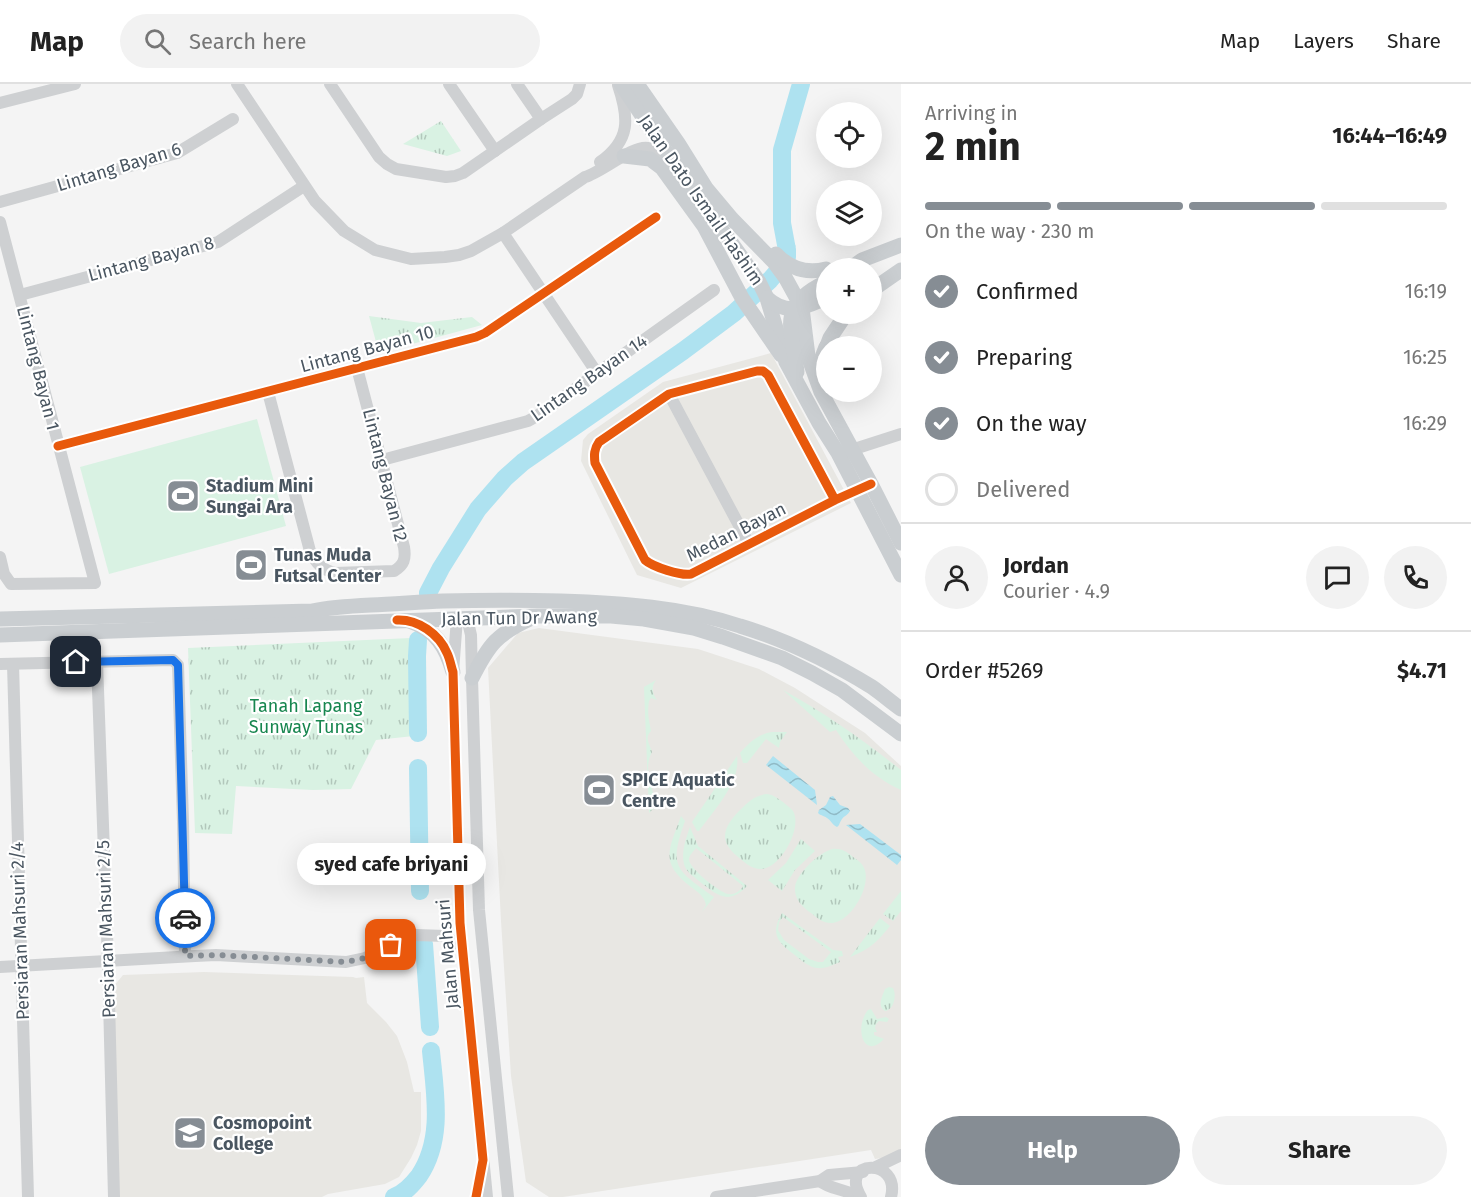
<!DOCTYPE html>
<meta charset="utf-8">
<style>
body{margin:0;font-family:"Fira Sans",sans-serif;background:#f2f2f2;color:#222;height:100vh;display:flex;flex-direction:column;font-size:22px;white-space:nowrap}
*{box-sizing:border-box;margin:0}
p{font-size:20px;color:#767676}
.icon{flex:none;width:33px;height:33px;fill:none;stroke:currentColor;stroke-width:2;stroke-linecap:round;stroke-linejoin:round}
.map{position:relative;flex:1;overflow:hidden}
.details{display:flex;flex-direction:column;background:#fff;width:570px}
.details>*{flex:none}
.fabs{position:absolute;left:816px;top:18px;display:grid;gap:12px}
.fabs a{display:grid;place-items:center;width:66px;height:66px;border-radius:50%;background:#fff;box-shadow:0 6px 24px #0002;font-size:30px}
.pin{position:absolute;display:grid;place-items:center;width:51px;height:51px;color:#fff;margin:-26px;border-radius:12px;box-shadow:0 3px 9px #0006}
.courier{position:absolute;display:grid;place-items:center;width:60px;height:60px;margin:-30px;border:4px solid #1a73e8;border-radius:50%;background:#fff;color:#222;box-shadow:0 2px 8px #0007}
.bubble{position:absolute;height:42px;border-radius:21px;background:#fff;box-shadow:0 6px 24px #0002;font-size:20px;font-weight:700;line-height:42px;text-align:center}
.head em{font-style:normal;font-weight:700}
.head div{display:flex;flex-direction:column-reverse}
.head{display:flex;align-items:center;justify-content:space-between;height:102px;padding:0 24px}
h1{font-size:39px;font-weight:700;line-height:45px}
.bar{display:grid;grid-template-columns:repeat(4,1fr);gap:9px 6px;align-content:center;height:72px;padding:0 24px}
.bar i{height:8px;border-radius:4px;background:#e0e0e0}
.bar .selected{background:#868d94}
.bar p{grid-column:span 4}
.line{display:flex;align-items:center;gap:15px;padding:0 24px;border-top:2px solid #e0e0e0}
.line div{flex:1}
.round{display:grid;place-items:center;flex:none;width:63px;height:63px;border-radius:32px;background:#f2f2f2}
ol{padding:0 24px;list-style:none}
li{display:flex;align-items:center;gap:18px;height:66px}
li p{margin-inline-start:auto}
li .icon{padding:6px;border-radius:50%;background:#868d94;color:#fff;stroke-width:4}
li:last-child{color:#767676}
li i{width:33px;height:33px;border:3px solid #e0e0e0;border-radius:50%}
.primary-button{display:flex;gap:12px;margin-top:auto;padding:12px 24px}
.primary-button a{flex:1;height:69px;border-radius:36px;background:#868d94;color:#fff;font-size:24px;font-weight:700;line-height:69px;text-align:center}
.primary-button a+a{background:#f2f2f2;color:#222}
header{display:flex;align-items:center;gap:36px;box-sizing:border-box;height:84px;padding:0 30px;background:#fff;border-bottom:2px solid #e0e0e0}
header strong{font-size:28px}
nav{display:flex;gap:33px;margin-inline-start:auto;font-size:21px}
.search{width:420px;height:54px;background:#f2f2f2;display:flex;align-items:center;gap:15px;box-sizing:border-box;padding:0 21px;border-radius:33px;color:#767676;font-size:22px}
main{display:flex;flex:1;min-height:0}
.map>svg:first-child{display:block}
.commercial{fill:#e8e7e3}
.green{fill:#d9f2e3}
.park{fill:url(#park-tufts);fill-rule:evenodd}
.water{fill:url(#water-waves)}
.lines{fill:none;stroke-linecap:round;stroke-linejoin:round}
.stream{stroke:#aee2f0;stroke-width:3}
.river{stroke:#aee2f0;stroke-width:18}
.minor{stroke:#ced0d2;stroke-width:12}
.major{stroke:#caced1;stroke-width:15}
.cycleway-casing{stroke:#fff;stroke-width:13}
.cycleway{stroke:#e8590c;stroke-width:9}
.done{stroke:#868d94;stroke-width:6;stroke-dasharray:0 10.8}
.route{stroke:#1a73e8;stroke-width:8}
.labels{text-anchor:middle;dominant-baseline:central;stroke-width:4.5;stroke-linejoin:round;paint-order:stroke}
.street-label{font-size:18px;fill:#4a5661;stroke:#fff}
.poi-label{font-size:18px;font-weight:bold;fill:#4a5661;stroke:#fff;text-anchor:start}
.park-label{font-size:18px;fill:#17864f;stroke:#fff}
</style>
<header>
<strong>Map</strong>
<div class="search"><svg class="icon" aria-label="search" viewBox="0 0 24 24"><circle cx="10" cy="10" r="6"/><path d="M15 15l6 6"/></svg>Search here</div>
<nav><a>Map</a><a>Layers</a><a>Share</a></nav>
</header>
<main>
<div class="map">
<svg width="901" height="1113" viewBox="0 0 901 1113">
<defs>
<pattern id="park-tufts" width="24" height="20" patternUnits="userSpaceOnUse" patternTransform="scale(1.5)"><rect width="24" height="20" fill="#d9f2e3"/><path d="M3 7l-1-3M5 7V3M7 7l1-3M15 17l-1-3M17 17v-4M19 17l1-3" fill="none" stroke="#b2c7bb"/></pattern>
<pattern id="water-waves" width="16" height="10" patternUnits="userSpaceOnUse" patternTransform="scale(1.5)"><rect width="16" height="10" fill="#aee2f0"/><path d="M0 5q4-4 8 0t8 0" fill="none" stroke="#90bac6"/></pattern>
</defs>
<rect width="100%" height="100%" fill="#f4f4f4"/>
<g class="commercial">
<path d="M 771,269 L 851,419 L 681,504 L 637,491 L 581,377 L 583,356 L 588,350 L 663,298 Z"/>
<path d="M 539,544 L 698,565 L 759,585 L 795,604 L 865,649 L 901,682 L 901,1069 L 889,1073 L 875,1075 L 871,1066 L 563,1113 L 549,1113 L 526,1098 L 511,992 L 501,837 L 488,584 L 518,549 Z"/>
<path d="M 204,888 L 353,893 L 356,894 L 364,893 L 367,919 L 386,938 L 397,952 L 407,978 L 414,1008 L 421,1008 L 421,1047 L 417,1061 L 411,1074 L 399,1093 L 385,1100 L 328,1110 L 322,1113 L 119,1113 L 114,902 L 123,891 Z"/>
</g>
<path class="green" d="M 257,335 L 286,442 L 109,490 L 80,383 Z"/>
<g class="park">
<path d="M 441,37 L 461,67 L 447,72 L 403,60 Z"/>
<path d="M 369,232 L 421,239 L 472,233 L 482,241 L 379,269 Z"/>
<path d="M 411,554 L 414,652 L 376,656 L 351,705 L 313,706 L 236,702 L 232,750 L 195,749 L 188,564 Z"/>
<path d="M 656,596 C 651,603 652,609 657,616 L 651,614 L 649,617 C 647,631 649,635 651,647 C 644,654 650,661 652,668 C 643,684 652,705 657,721 L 649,729 L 644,603 Z"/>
<path d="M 783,606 C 825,629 863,656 901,686 L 901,706 C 872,693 853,672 836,646 L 830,648 Z"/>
<path d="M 772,648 L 787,648 L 780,658 L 779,664 L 766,655 L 747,679 L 743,679 L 740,669 C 749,659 758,650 772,648 Z"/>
<path d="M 737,672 C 741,698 714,726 699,747 L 697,747 L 692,738 Z"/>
<path d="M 767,710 C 774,711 777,714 783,718 C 786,721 791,724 793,727 C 803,744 780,785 761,785 C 751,785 744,778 737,772 C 717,756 725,741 740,726 C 748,718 755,711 767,710 Z"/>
<path d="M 681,732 L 685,737 C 668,784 677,786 714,813 L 702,828 L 706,821 C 704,812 698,808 691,803 C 659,778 669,766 681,732 Z"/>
<path d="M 690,743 L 698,762 L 747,802 C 728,822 717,811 699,797 C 693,792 686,788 684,780 C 681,768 686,754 690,743 ZM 696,764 L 743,802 C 740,807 735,811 728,810 C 719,808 690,785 689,776 C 689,771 693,768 696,764 Z"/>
<path d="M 801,755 L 815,767 L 795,786 L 782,807 L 768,796 L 786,779 Z"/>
<path d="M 832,765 C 841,764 846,767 853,773 C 856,775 861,778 863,782 C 874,799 851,839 831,839 C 823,839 817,834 811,829 C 802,823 794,815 795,803 C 797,789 819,769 832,765 Z"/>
<path d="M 901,807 L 901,827 L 893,837 L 883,830 Z"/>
<path d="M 782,829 L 833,866 L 842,867 L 843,872 L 838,873 L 840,878 C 833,881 825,885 817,884 C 809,883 802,877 796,872 C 779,859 769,851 782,829 ZM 783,833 L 831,868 L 823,878 L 818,878 L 809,875 L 784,856 L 778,846 L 779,838 Z"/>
<path d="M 880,834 L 890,842 C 877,858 870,865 850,873 Z"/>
<path d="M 889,903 L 893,904 C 897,911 894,926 885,927 C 877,922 882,913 885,905 Z"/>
<path d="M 871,925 L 877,935 L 886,933 L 889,935 L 887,938 L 879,937 L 876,940 L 875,944 L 877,948 L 874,948 L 874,951 L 884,955 C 863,977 854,943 868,926 Z"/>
</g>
<g class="water">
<path d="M 773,672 L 815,706 L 817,721 L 766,681 Z"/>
<path d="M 833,712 L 840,721 L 848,724 L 850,727 C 848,731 844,732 842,735 C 839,739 840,741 837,743 C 832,741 831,736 827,734 C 823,731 821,732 818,729 L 819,726 L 826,721 L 830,713 Z"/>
<path d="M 860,740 L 901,771 L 901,776 L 897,781 L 846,741 Z"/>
</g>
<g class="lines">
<path class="stream" d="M 787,163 L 794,162"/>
<g class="river">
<path d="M 428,509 L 441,484 L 478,425 L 505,394 L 523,378 L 683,267 L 734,229 L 770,196 L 782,182 L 787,173 L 787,166 L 782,139 L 782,66 L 801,0"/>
<path d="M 418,649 L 417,572 L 418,556"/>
<path d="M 418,684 L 420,807"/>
<path d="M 424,860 L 430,943"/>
<path d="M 394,1113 C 405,1109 412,1101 419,1092 C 444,1055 435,1009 431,967"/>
</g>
<g class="minor">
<path d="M 237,0 L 315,117 L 344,147 L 375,166 L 411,175 L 445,173 L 459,171 L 471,167 L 503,149 L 585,93 C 602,88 633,61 648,64 C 656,65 662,72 668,76"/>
<path d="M 330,0 L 379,73 L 387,80 L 396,85 L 446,93 L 455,92 L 463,89 L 541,35 L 572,15 L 577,10 L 580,0"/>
<path d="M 449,0 L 495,67"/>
<path d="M 517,0 L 541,35"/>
<path d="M 0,19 L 75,0"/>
<path d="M 600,78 C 631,56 629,34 618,1"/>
<path d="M 0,118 L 177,69 L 233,35"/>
<path d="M 0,138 L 95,499 L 11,500 L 4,490 L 0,473"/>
<path d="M 503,149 L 597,289"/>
<path d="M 20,211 L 218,158 L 304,102"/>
<path d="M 268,308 L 310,467 C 316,479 322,486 335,489 L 394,487 C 404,481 406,475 404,463 L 357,284"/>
<path d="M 669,310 L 749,460"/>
<path d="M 58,362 L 476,253 L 485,249 L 656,133"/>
<path d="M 845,368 L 901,350"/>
<path d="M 382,376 L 528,337 L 537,332 L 714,206"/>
<path d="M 835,416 L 768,291 L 763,287 L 757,287 L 669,310 L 599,358 C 594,365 594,371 595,379 L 645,476 C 653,483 681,492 691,490 L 835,416 L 866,403"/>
<path d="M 457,534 L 453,588 L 460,839 L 487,1113"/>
<path d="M 467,534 L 471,551 L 472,594 L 479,826 L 508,1113"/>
<path d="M 97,578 L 108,877 L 114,1113"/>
<path d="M 0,580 L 173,576 L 178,581 L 183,738 L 185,872"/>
<path d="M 13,580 L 28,1113"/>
<path d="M 0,883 L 195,872 L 216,871 L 346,878 L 365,874 L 404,854 L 416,851 L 445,852 L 462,864"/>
<path d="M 876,1083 L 901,1071"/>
<path d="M 820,1097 C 831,1106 846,1105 859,1113"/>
<path d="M 476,1113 L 481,1091"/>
<path d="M 716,1113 L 820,1097 L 829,1091 L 863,1088"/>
<path d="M 861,1113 C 838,1075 901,1073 891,1113"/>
</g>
<g class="major">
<path d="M 621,0 L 699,117 L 728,154 L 759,198 L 767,214 L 786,278 L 819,339 L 838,369 L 901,491"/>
<path d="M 637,0 L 678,59 L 706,104 L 732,135 L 774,178 L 785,193 L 802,224 L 808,272 L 821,308 L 871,400 L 901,459"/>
<path d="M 624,72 L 650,75 L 662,84 L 704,142 L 742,214 L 781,271"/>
<path d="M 776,170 C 790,185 806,190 826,185"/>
<path d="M 851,184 L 862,176 L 901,161"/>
<path d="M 872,206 L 901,186"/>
<path d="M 767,214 C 788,233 805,223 826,214"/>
<path d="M 827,262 L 830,254 L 846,230"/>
<path d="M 797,288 C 792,243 776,222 826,198"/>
<path d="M 820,298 L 821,276 L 826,263"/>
<path d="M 0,535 L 312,527 C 331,523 351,522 371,521 C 395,520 419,518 443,517 C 482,516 522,516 561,517 C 621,519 683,523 740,542 C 786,556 831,578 872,603 C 882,610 891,618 901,625"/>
<path d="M 409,537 C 436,546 446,563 453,588"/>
<path d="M 0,551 L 537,532 L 611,532 L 644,535 L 694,544 L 723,553 L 782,574 L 812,589 L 842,606 L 901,650"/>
<path d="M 472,594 C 489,560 497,550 532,534"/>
</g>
<defs>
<g id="cycleway">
<path d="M 58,362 L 476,253 L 485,249 L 656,133"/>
<path d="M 835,416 L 768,291 L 763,287 L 757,287 L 669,310 L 599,358 C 594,365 594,371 595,379 L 645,476 C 653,483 681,492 691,490 L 835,416 L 871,400"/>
<path d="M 397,536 C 418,535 439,550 447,569 C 450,575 451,582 453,588 L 460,839 L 483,1076 L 476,1113"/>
</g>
</defs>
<use href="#cycleway" class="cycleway-casing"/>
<use href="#cycleway" class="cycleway"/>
</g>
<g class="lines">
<path class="done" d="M 185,834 L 185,872 L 216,871 L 346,878 L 365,874 L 391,861"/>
<path class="route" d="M 76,578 L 173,576 L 178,581 L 185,834"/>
</g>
<defs>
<symbol id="stadium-square" viewBox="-11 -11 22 22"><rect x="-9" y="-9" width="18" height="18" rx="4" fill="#868d94" stroke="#fff"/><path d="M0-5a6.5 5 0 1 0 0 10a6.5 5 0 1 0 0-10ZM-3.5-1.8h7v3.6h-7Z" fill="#fff"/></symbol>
<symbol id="university-square" viewBox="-11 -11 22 22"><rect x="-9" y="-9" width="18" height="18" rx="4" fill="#868d94" stroke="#fff"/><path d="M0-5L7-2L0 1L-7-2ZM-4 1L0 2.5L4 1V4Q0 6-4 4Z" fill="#fff"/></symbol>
</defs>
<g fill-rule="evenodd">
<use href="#stadium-square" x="164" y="393" width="38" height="38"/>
<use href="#stadium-square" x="232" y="462" width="38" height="38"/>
<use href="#stadium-square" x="580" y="687" width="38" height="38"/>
<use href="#university-square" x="171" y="1030" width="38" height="38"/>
</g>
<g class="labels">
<g class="street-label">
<text transform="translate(119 83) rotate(-17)">Lintang Bayan 6</text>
<text transform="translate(701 116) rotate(55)">Jalan Dato Ismail Hashim</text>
<text transform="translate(151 175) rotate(-15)">Lintang Bayan 8</text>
<text transform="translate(367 265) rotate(-15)">Lintang Bayan 10</text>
<text transform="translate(38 284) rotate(76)">Lintang Bayan 1</text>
<text transform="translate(589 294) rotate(-35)">Lintang Bayan 14</text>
<text transform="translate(385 391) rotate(76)">Lintang Bayan 12</text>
<text transform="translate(736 448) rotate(-27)">Medan Bayan</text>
<text transform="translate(519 534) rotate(-1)">Jalan Tun Dr Awang</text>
<text transform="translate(106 845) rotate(-92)">Persiaran Mahsuri 2/5</text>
<text transform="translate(20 847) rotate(-92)">Persiaran Mahsuri 2/4</text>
<text transform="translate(448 870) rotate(-95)">Jalan Mahsuri</text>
</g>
<g class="poi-label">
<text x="206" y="402">Stadium Mini<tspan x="206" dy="21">Sungai Ara</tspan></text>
<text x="274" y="471">Tunas Muda<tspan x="274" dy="21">Futsal Center</tspan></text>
<text x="622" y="696">SPICE Aquatic<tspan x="622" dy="21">Centre</tspan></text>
<text x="213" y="1039">Cosmopoint<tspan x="213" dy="21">College</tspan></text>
</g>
<g class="park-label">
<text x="306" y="622">Tanah Lapang<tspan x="306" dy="21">Sunway Tunas</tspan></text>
</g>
</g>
</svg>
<div class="fabs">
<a><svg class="icon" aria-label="locate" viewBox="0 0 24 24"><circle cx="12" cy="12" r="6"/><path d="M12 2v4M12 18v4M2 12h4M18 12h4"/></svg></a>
<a><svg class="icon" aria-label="layers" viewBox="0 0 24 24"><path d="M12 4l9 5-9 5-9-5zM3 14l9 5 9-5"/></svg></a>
<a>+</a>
<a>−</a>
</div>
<div class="pin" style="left:391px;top:861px;background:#ea580c"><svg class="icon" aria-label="bag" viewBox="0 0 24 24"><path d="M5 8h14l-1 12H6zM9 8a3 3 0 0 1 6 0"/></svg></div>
<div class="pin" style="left:76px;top:578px;background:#1f2937"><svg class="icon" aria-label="home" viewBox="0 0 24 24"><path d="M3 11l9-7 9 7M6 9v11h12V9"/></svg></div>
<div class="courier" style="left:185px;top:834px"><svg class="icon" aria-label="car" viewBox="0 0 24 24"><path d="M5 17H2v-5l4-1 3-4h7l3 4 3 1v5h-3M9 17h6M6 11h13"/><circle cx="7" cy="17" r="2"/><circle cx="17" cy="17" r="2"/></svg></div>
<div class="bubble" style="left:297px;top:759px;width:189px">syed cafe briyani</div>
</div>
<section class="details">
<div class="head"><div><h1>2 min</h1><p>Arriving in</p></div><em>16:44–16:49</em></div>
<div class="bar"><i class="selected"></i><i class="selected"></i><i class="selected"></i><i></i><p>On the way · 230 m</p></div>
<ol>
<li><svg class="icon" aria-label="check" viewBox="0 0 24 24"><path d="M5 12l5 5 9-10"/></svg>Confirmed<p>16:19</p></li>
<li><svg class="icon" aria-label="check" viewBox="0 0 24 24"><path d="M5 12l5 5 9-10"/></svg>Preparing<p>16:25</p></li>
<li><svg class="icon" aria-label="check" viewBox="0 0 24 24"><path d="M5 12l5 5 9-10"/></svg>On the way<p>16:29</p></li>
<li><i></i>Delivered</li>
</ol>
<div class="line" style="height:108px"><a class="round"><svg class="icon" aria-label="person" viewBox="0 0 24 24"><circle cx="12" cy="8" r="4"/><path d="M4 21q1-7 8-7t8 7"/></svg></a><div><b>Jordan</b><p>Courier · 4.9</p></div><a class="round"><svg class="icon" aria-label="chat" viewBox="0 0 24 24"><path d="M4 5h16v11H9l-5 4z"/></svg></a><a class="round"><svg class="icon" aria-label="phone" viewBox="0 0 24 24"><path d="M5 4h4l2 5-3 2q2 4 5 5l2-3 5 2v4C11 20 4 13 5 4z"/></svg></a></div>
<div class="line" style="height:78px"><div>Order #5269</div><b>$4.71</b></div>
<div class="primary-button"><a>Help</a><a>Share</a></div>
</section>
</main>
